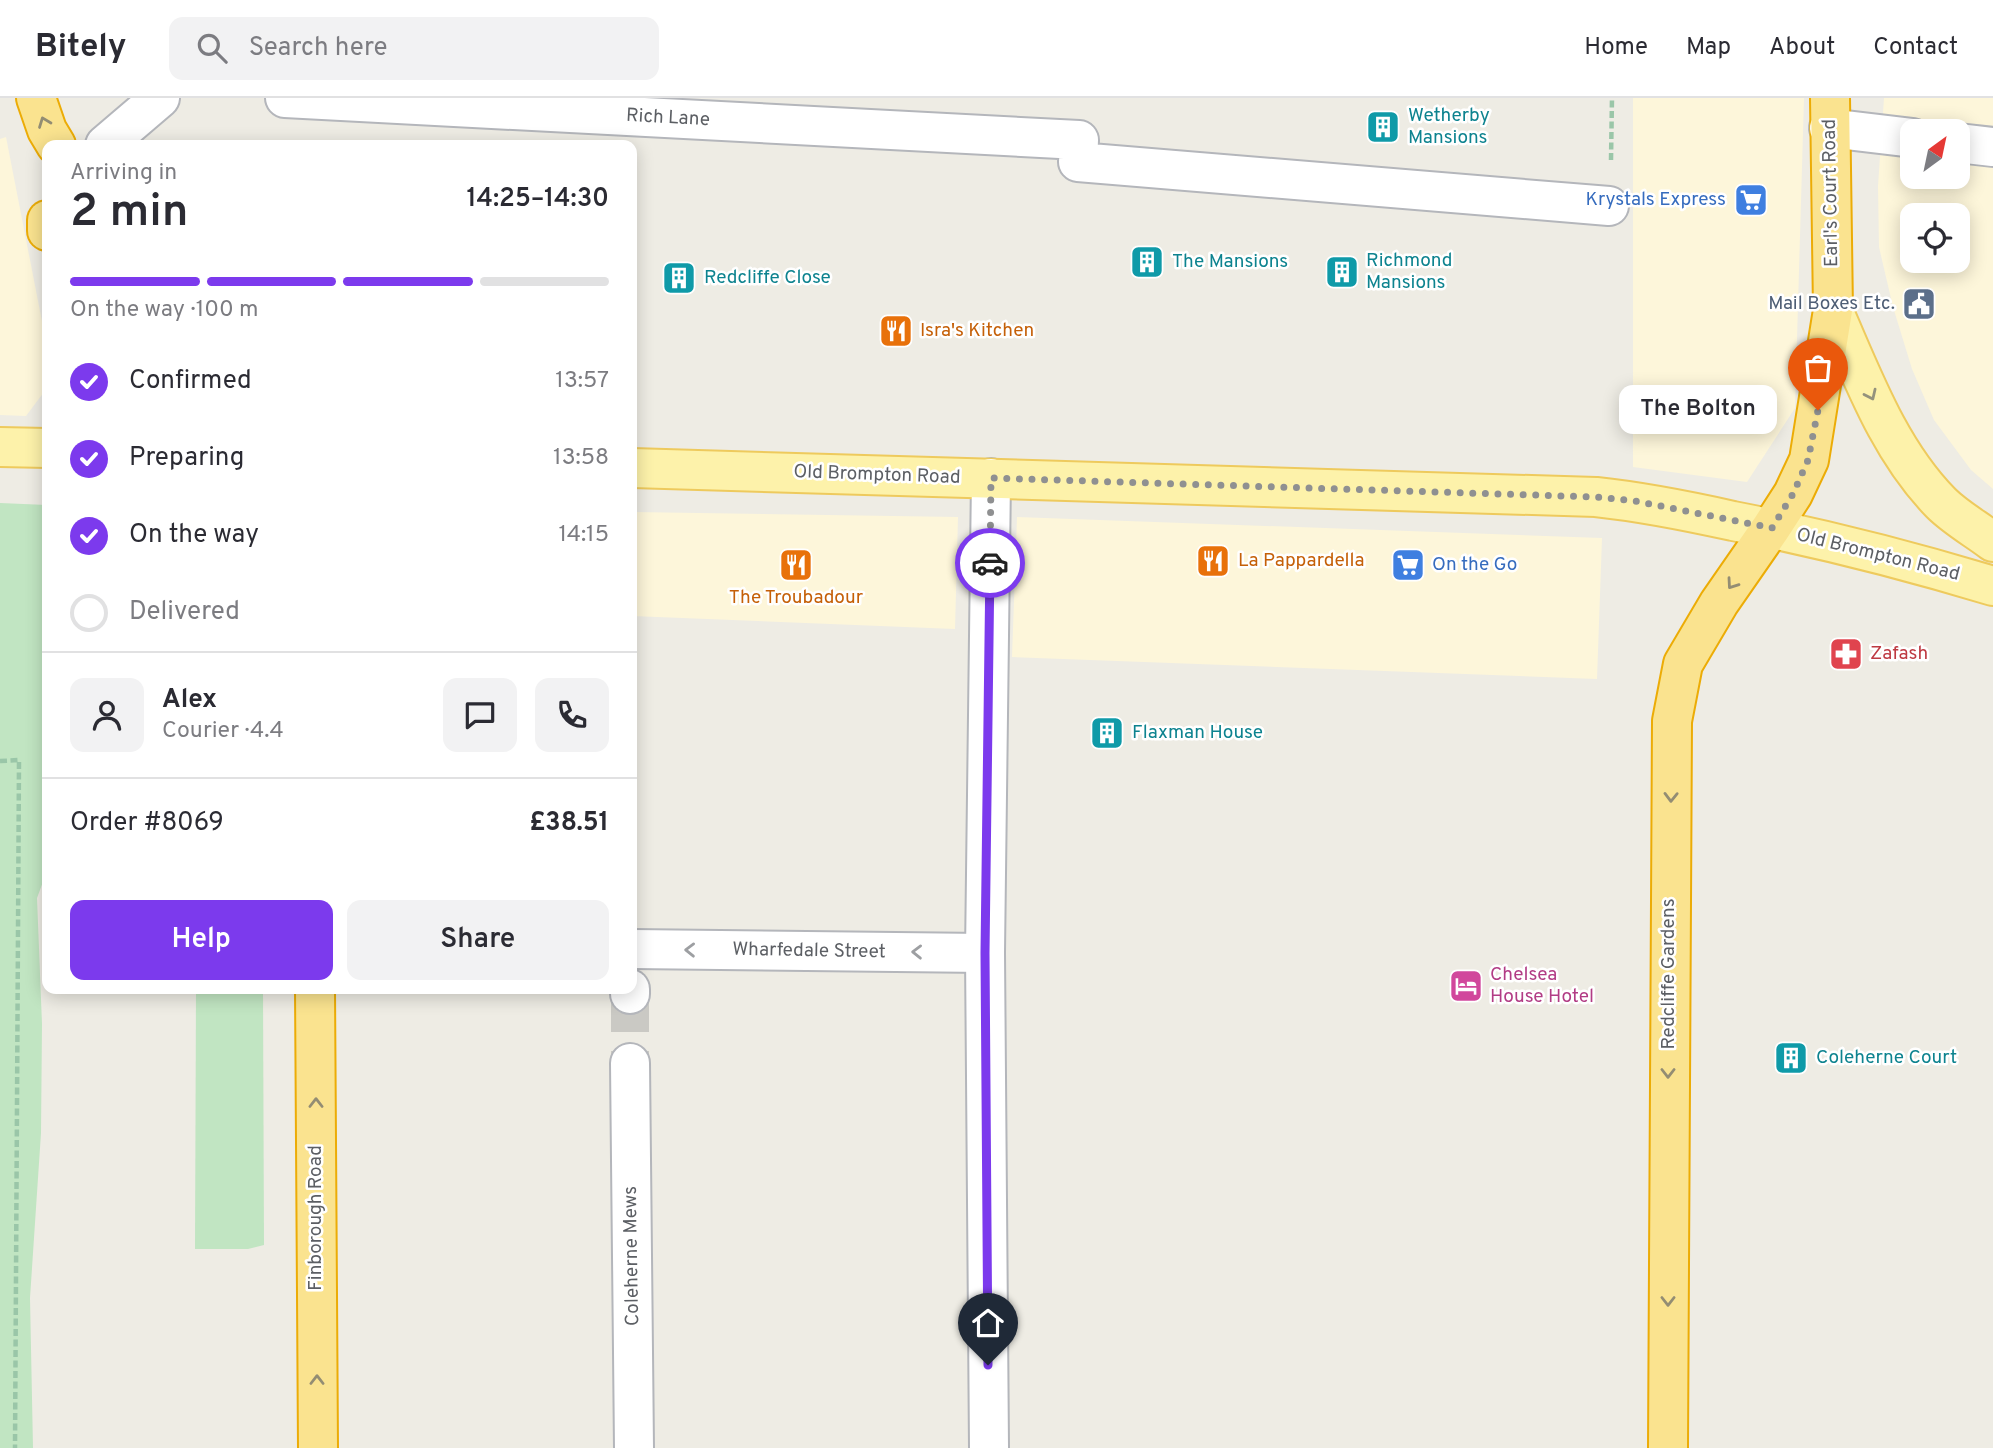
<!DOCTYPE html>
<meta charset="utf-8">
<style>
body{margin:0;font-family:Overpass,sans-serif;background:#f2f2f3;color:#2b2b33;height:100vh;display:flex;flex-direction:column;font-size:26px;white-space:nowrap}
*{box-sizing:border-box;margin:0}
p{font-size:23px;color:#7c7c81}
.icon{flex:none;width:38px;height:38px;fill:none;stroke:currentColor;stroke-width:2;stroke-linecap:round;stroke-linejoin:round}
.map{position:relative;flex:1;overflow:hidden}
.side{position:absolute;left:42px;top:42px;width:595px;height:854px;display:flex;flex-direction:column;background:#fff;border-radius:14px;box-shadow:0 4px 18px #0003}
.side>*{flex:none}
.needle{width:46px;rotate:33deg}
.controls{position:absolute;left:1900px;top:21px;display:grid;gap:14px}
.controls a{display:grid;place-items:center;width:70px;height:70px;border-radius:14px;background:#fff;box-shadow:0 4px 18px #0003;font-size:35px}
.pin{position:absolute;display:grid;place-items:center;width:60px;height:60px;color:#fff;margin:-72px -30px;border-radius:50% 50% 50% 0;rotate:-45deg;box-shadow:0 0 7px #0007}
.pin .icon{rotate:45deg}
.courier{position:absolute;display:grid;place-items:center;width:70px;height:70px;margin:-35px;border:5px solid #7c3aed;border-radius:50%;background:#fff;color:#222;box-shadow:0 2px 9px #0007}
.bubble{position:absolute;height:49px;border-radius:14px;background:#fff;box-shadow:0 4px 18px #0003;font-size:23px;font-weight:600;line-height:49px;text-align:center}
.headline em{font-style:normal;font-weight:600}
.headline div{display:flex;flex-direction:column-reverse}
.headline{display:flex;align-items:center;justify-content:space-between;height:119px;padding:0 28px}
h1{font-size:46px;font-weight:600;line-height:52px}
.bar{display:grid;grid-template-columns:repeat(4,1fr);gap:10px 7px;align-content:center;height:84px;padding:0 28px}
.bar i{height:9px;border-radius:5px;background:#e1e1e2}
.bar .current{background:#7c3aed}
.bar p{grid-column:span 4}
.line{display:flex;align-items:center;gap:18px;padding:0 28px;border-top:2px solid #e1e1e2}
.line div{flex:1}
.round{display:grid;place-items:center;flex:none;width:74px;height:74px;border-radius:14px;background:#f2f2f3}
ol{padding:0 28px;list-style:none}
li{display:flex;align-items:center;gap:21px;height:77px}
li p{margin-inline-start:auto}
li .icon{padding:7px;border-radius:50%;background:#7c3aed;color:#fff;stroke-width:4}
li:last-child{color:#7c7c81}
li i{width:38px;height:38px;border:4px solid #e1e1e2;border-radius:50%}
.primary-button{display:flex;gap:14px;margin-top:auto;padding:14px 28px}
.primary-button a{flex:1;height:80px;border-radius:14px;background:#7c3aed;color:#fff;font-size:28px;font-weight:600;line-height:80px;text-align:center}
.primary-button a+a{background:#f2f2f3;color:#2b2b33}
header{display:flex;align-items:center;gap:42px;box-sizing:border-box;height:98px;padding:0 35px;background:#fff;border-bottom:2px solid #e1e1e2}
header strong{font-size:33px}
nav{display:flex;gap:38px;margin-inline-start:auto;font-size:24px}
.search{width:490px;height:63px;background:#f2f2f3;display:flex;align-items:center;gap:18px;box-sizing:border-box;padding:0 24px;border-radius:14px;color:#7c7c81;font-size:26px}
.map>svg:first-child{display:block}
.commercial{fill:#fdf6da;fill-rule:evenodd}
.green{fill:#c1e5c2}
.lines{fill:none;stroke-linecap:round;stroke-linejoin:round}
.minor-tunnel{stroke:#cac9c4;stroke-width:38;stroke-dasharray:38 19;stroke-linecap:butt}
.minor-casing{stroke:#b4b6bb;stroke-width:42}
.major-casing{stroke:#eeca5d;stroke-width:42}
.highway-casing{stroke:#ecac06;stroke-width:42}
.path{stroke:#9ac6a8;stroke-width:4.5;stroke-dasharray:7 3.5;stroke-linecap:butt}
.minor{stroke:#fff;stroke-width:38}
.major{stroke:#fdf2aa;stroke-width:38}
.highway{stroke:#fae38f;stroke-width:38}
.oneway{stroke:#938d73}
.oneway2{stroke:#94927c}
.oneway3{stroke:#9d9fa2}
.done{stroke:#8f9091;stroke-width:7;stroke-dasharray:0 12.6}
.route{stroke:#7c3aed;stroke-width:9}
.labels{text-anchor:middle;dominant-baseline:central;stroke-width:5;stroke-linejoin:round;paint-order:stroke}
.culture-label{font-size:19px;fill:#0d838f;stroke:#fff;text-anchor:start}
.street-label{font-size:19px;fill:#5c5f64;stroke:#fff}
.shop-label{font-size:19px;fill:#366cbe;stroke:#fff;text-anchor:end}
.service-label{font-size:19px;fill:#4e5e75;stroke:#fff;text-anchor:end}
.food-label{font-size:19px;fill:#c56008;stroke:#fff;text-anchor:start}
.health-label{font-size:19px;fill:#be3a42;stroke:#fff;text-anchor:start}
.hotel-label{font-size:19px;fill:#b23c85;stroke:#fff;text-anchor:start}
</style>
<header>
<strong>Bitely</strong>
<div class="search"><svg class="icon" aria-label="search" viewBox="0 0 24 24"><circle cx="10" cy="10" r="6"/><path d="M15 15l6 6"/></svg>Search here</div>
<nav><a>Home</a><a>Map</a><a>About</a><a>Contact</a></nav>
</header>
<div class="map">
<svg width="1993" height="1350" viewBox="0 0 1993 1350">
<rect width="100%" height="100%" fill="#eeece4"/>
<g class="commercial">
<path d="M 1633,0 L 1804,0 L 1795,310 L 1747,384 L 1633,369 Z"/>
<path d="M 1884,0 L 1993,0 L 1993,391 L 1971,372 L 1934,322 L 1912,271 L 1893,209 L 1879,149 L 1878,88 ZM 1913,33 L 1958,33 L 1958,79 L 1913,79 ZM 1913,117 L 1958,117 L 1958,163 L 1913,163 Z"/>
<path d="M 6,39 L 47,249 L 47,290 L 26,318 L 0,317 L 0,41 Z"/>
<path d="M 632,414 L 958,419 L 955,531 L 632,518 Z"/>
<path d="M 1017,419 L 1602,440 L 1597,581 L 1012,559 Z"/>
</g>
<g class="green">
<path d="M 0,405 L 47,407 L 47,773 L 37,800 L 42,926 L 41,1035 L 30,1200 L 33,1350 L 0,1350 Z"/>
<path d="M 196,891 L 263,891 L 264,1147 L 248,1151 L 195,1151 Z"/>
</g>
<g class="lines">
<path class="minor-tunnel" d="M 630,896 L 630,965"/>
<defs>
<g id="minor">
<path d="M 285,0 L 1079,42 L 1078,64 L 1609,108"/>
<path d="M 1829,30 L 1913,40"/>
<path d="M 1958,45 L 1993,49"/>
<path d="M 105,47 L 160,0"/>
<path d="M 632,851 L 985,855"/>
<path d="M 630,891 L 630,896"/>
<path d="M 630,965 L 634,1350"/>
<path d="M 989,1350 L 985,855 L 991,380"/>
</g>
<g id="major">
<path d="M 1833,212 C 1863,280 1889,352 1941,405 C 1956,420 1976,431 1993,444"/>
<path d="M 0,349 L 47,350"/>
<path d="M 632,370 L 1596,399 C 1643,404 1688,413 1733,423 C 1821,440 1907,462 1993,488"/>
</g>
<g id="highway">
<path d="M 36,0 L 47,32 L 56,47"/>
<path d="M 47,122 L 47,133"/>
<path d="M 315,891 L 318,1350"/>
<path d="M 1668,1350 L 1672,623 L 1683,566 L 1719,505 L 1771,430 L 1793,396 L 1809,362 L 1833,212 L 1830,0"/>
</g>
</defs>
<use href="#minor" class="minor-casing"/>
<use href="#major" class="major-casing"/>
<use href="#highway" class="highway-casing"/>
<g class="path">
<path d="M 1611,62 L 1612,0"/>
<path d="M 0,663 L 19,662 L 15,1350"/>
</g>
<use href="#minor" class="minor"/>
<use href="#major" class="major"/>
<use href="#highway" class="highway"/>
</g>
<defs><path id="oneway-chevron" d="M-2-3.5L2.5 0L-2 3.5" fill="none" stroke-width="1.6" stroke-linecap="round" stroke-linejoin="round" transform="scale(1.75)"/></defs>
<g class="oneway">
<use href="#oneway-chevron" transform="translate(44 24) rotate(-111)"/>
<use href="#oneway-chevron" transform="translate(1732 486) rotate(125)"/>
<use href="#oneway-chevron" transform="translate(1671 699) rotate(91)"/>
<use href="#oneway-chevron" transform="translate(1668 975) rotate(90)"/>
<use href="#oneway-chevron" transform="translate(316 1005) rotate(-90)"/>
<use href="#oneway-chevron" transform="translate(1668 1203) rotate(90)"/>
<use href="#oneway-chevron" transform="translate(317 1282) rotate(-90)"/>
</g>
<use class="oneway2" href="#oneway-chevron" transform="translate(1871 297) rotate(65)"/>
<g class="oneway3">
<use href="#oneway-chevron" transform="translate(690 852) rotate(-179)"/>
<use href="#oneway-chevron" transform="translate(917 854) rotate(-179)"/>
</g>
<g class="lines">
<path class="done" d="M 990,465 L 991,380 L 1596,399 L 1635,403 L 1772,430 L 1793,396 L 1808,362 L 1818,312"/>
<path class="route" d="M 988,1267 L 985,855 L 990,465"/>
</g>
<defs>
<symbol id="building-square" viewBox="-11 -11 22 22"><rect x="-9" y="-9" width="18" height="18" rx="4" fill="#0f9aa8" stroke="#fff"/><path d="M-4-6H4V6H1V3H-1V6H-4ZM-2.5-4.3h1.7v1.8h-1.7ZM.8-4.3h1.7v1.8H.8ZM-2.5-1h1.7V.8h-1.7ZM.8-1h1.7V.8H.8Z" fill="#fff"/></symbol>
<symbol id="supermarket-square" viewBox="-11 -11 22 22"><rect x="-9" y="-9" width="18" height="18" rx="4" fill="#3f7fe0" stroke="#fff"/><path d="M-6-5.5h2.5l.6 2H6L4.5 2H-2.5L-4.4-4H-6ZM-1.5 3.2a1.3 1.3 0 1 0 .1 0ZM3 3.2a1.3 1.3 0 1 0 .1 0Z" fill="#fff"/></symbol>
<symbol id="civic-square" viewBox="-11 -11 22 22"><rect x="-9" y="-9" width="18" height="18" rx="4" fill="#5c6f8a" stroke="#fff"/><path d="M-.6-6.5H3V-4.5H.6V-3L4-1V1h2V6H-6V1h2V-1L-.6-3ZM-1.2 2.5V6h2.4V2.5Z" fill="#fff"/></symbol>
<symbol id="restaurant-square" viewBox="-11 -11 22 22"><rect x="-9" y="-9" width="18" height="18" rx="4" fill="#e8710a" stroke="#fff"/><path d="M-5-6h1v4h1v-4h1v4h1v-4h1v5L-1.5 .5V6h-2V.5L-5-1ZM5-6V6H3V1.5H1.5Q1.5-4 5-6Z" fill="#fff"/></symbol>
<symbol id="pharmacy-square" viewBox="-11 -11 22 22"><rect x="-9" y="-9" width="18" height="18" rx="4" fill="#e0444e" stroke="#fff"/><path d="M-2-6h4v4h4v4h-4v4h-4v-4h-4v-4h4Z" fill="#fff"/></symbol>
<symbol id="hotel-square" viewBox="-11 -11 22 22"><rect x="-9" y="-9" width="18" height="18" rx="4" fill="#d1479c" stroke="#fff"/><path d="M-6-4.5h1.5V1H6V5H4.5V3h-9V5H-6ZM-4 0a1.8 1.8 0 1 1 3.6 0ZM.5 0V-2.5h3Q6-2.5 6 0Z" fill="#fff"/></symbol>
</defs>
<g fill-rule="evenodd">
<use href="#building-square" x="1364" y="10" width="38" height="38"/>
<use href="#supermarket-square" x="1732" y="83" width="38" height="38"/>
<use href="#building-square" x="1128" y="145" width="38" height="38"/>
<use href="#building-square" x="1323" y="155" width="38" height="38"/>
<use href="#building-square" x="660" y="161" width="38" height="38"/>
<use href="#civic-square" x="1900" y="187" width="38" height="38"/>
<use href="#restaurant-square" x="877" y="214" width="38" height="38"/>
<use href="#restaurant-square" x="1194" y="444" width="38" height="38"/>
<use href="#restaurant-square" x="777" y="448" width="38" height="38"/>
<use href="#supermarket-square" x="1389" y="448" width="38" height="38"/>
<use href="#pharmacy-square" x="1827" y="537" width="38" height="38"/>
<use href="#building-square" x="1088" y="616" width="38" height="38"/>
<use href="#hotel-square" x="1447" y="869" width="38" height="38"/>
<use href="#building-square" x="1772" y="941" width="38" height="38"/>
</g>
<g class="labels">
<g class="culture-label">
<text x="1408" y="18">Wetherby<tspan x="1408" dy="22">Mansions</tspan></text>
<text x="1366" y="163">Richmond<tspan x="1366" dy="22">Mansions</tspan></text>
<text x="1172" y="164">The Mansions</text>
<text x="704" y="180">Redcliffe Close</text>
<text x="1132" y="635">Flaxman House</text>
<text x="1816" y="960">Coleherne Court</text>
</g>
<g class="street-label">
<text transform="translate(668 20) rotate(3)">Rich Lane</text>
<text transform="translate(1831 95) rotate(-91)">Earl's Court Road</text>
<text transform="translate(877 377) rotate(2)">Old Brompton Road</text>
<text transform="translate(1878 457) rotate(14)">Old Brompton Road</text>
<text transform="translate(809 853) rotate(1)">Wharfedale Street</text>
<text transform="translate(1669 876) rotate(-90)">Redcliffe Gardens</text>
<text transform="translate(316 1120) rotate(-90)">Finborough Road</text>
<text transform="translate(632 1158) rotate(-91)">Coleherne Mews</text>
</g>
<g class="shop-label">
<text x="1726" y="102">Krystals Express</text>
<text x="1432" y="467" text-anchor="start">On the Go</text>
</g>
<g class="service-label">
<text x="1895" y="206">Mail Boxes Etc.</text>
</g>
<g class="food-label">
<text x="920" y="233">Isra's Kitchen</text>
<text x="1238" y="463">La Pappardella</text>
<text x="796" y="500" text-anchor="middle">The Troubadour</text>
</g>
<g class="health-label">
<text x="1870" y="556">Zafash</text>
</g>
<g class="hotel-label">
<text x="1490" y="877">Chelsea<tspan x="1490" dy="22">House Hotel</tspan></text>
</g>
</g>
</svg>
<div class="controls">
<a><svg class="needle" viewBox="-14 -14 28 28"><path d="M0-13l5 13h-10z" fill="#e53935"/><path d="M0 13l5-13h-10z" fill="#7c7c81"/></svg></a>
<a><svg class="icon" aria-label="locate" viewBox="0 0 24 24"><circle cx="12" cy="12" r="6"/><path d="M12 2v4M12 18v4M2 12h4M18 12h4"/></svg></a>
</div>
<div class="pin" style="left:1818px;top:312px;background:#ea580c"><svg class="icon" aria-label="bag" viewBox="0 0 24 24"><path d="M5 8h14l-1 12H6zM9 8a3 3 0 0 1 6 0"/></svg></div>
<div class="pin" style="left:988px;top:1267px;background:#1f2937"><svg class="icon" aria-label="home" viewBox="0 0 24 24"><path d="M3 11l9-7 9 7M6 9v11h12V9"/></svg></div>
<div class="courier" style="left:990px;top:465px"><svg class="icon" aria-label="car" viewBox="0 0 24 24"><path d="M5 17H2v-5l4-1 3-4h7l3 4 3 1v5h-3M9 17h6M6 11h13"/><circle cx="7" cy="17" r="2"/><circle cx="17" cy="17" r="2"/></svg></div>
<div class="bubble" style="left:1619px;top:287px;width:158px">The Bolton</div>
<section class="side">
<div class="headline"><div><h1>2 min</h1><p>Arriving in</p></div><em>14:25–14:30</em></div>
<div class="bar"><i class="current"></i><i class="current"></i><i class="current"></i><i></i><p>On the way · 100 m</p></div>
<ol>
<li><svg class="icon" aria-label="check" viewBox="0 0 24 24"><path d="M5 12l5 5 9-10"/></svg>Confirmed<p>13:57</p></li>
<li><svg class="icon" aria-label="check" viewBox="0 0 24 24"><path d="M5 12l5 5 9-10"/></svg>Preparing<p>13:58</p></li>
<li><svg class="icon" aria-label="check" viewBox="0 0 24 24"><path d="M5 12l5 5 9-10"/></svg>On the way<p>14:15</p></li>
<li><i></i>Delivered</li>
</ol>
<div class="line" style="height:126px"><a class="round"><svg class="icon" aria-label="person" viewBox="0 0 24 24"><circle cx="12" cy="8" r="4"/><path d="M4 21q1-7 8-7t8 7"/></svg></a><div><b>Alex</b><p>Courier · 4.4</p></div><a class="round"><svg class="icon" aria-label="chat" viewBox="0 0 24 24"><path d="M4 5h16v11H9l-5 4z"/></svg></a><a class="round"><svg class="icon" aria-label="phone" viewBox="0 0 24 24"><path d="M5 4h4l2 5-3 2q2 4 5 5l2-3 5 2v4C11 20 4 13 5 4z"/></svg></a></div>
<div class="line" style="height:91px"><div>Order #8069</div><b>£38.51</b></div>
<div class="primary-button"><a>Help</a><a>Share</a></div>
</section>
</div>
